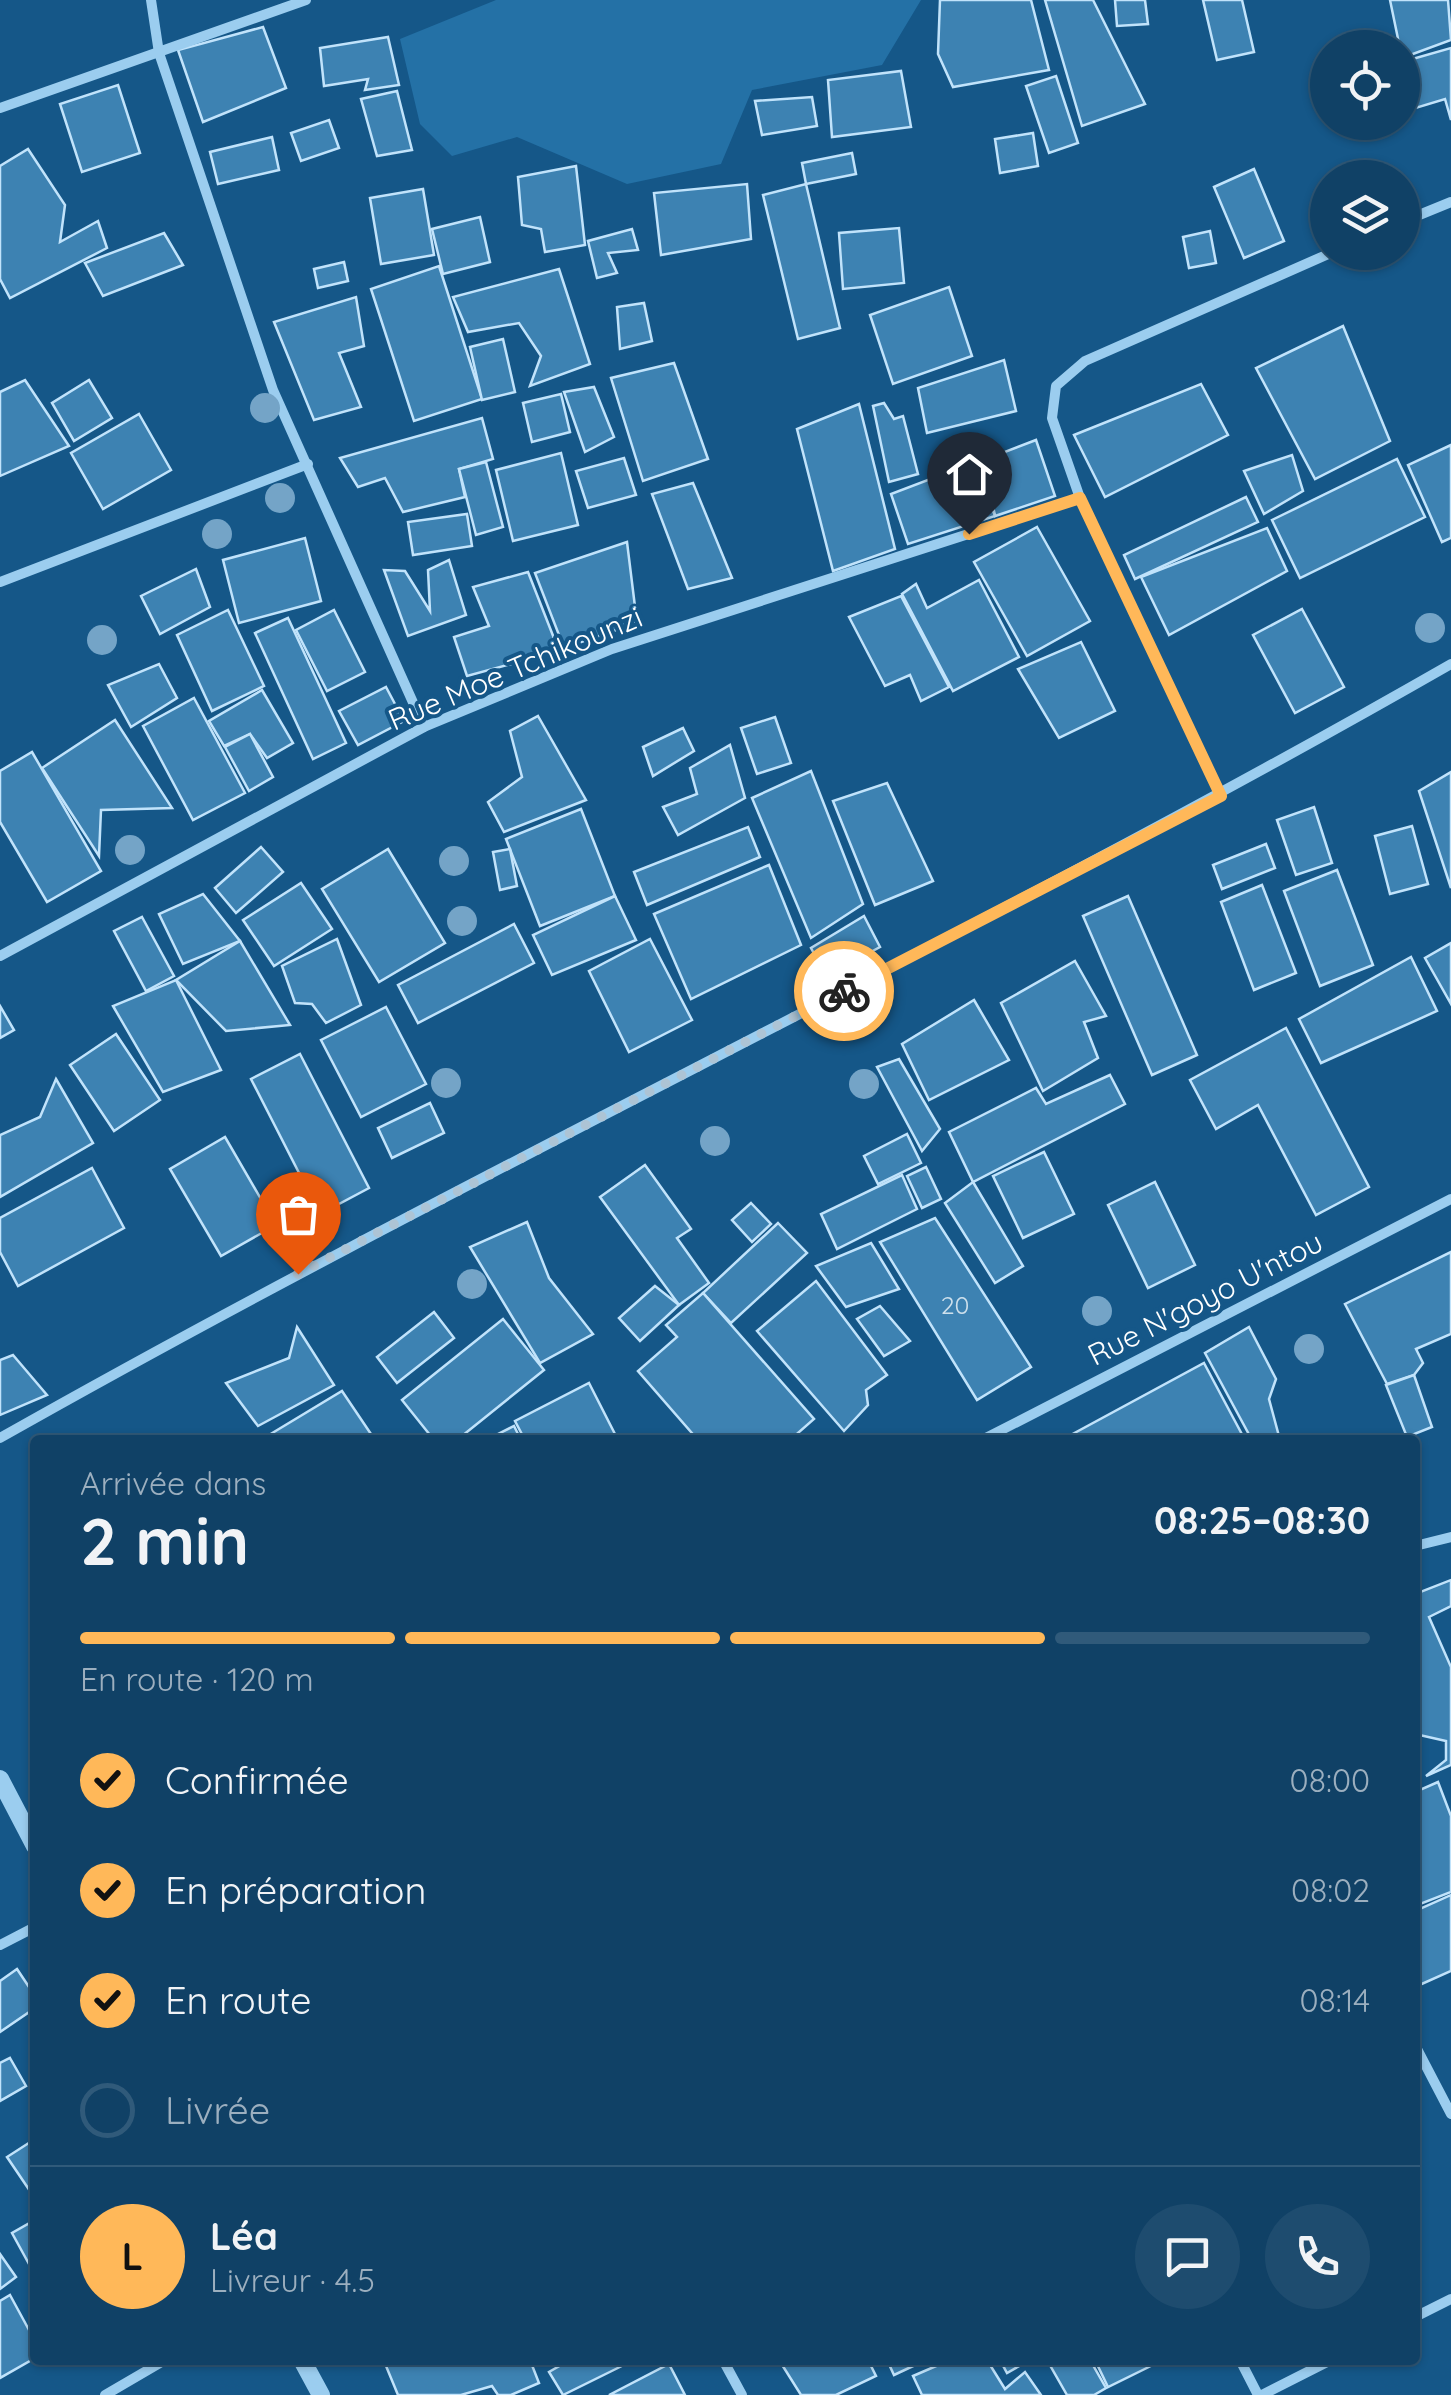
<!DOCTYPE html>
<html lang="fr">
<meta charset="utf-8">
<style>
body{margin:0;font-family:Quicksand,sans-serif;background:#1e4c6f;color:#f1f3f6;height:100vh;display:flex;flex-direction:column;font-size:38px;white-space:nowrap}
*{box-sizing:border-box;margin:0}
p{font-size:32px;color:#9cafbf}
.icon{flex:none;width:55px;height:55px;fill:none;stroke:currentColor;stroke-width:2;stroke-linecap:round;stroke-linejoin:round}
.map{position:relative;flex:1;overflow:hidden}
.side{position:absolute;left:30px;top:1435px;width:1390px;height:930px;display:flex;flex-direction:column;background:#104166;border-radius:10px;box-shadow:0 2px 8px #0004,0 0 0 2px #305a7a}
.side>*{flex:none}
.fabs{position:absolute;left:1310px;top:30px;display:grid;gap:20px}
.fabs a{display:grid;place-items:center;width:110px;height:110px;border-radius:50%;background:#104166;box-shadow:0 2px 8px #0004,0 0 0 2px #305a7a;font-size:50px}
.pin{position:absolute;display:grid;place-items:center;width:85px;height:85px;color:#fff;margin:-102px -42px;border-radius:50% 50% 50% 0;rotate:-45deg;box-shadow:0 0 10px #0007}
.pin .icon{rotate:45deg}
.courier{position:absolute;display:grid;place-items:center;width:100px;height:100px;margin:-50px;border:8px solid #ffb859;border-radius:50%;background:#fff;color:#222;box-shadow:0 2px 12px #0007}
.head em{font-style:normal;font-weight:800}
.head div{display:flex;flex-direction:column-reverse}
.head{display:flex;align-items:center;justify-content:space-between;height:170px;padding:0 50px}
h1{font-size:65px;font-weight:800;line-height:75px}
.bar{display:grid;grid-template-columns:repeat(4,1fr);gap:15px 10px;align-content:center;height:120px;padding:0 50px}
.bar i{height:12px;border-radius:8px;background:#305a7a}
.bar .active{background:#ffb859}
.bar p{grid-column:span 4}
.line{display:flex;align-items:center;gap:25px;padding:0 50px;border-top:2px solid #305a7a}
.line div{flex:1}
.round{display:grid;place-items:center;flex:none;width:105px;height:105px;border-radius:52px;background:#1e4c6f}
ol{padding:0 50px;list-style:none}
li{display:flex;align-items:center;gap:30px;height:110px}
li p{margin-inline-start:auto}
li .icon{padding:10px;border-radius:50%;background:#ffb859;color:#111;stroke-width:4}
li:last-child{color:#9cafbf}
li i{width:55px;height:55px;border:5px solid #305a7a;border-radius:50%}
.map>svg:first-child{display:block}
.green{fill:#2471a6}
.building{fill:#3d82b2;stroke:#c1e3fb;stroke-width:2.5}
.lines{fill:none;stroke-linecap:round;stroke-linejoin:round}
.minor{stroke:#9bcdef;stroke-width:10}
.tertiary{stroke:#9bcdef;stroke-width:18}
.tree{fill:#74a4c7}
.done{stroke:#adc4d5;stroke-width:10;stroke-dasharray:0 18}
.route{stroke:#ffb859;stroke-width:12}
.labels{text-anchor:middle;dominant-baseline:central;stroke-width:8;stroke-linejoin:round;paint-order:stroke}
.number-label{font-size:25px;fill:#cee0ec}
.street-label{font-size:30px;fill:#fff;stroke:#155788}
</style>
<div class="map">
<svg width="1451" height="2395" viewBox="0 0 1451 2395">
<rect width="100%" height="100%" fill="#155788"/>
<path class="green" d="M 496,0 L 921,0 L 882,65 L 752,90 L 721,164 L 627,184 L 517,137 L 452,156 L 420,124 L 400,39 Z"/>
<g class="building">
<path d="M 940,0 L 1031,0 L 1049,70 L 953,87 L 938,54 Z"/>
<path d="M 1045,0 L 1093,0 L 1145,104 L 1082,126 Z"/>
<path d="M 1115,0 L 1145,0 L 1148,24 L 1117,26 Z"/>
<path d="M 1203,0 L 1242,0 L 1254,52 L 1217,60 Z"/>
<path d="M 1390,0 L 1448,0 L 1451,40 L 1402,58 Z"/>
<path d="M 263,27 L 286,88 L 203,122 L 178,50 Z"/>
<path d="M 388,37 L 399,85 L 365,90 L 368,79 L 324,86 L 320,48 Z"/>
<path d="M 1451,48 L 1451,120 L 1445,99 L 1409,110 L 1402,62 Z"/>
<path d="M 901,71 L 911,127 L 832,137 L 828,80 Z"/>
<path d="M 1056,76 L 1078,143 L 1049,153 L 1026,86 Z"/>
<path d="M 118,85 L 140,153 L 82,172 L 60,104 Z"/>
<path d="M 397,91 L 412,150 L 377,156 L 361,99 Z"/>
<path d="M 812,97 L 817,126 L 762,135 L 755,101 Z"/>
<path d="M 329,120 L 339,148 L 301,161 L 291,133 Z"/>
<path d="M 1033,133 L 1038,166 L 1000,173 L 995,139 Z"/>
<path d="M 272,137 L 279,170 L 218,184 L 210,152 Z"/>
<path d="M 28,149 L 65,205 L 60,242 L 98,221 L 107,248 L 10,298 L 0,279 L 0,166 Z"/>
<path d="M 852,153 L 856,174 L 806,184 L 802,163 Z"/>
<path d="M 576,166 L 585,245 L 545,252 L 541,229 L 522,225 L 518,177 Z"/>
<path d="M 1254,169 L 1284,241 L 1244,258 L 1214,187 Z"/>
<path d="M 747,184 L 751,239 L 661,255 L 654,193 Z"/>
<path d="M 806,184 L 840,328 L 798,339 L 763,195 Z"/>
<path d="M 423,189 L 434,255 L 381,264 L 370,198 Z"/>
<path d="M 480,217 L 490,262 L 443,274 L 432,229 Z"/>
<path d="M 899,228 L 904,283 L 843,289 L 839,233 Z"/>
<path d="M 632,229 L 638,250 L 608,253 L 617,273 L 597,278 L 588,241 Z"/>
<path d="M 1210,231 L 1216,263 L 1189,268 L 1183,237 Z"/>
<path d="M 164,233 L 183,265 L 103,296 L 85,263 Z"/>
<path d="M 344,262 L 348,281 L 318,288 L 314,269 Z"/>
<path d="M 439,266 L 482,399 L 414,421 L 371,289 Z"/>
<path d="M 559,269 L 590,364 L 530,386 L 541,356 L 519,323 L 468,332 L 453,297 Z"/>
<path d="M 949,287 L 972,356 L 893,384 L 870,315 Z"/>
<path d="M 356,297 L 364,346 L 339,353 L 361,407 L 314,420 L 274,322 Z"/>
<path d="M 644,303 L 652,341 L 620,349 L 617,307 Z"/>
<path d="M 1343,326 L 1390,441 L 1315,479 L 1256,368 Z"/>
<path d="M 503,339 L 515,392 L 482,400 L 470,347 Z"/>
<path d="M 1004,360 L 1016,411 L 927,433 L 918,388 Z"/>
<path d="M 674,363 L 708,459 L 643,481 L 611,378 Z"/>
<path d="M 25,380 L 69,446 L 0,476 L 0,392 Z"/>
<path d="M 89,380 L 112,418 L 74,441 L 52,403 Z"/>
<path d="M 1201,384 L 1228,435 L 1105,497 L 1074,435 Z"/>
<path d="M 594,387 L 614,437 L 585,452 L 564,392 Z"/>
<path d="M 561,394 L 570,432 L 532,442 L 523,403 Z"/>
<path d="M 884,403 L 894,419 L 903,416 L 918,474 L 889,482 L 873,406 Z"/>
<path d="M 859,404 L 895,549 L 833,571 L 797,429 Z"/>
<path d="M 139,414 L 171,470 L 103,509 L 71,453 Z"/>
<path d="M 482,418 L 493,459 L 459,469 L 465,497 L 403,512 L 385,478 L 358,487 L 340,458 Z"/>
<path d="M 1036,440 L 1055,496 L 995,516 L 984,460 Z"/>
<path d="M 1451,445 L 1451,538 L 1442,542 L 1408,465 Z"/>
<path d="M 561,453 L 578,525 L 513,541 L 496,470 Z"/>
<path d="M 1292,455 L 1303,491 L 1264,514 L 1244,471 Z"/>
<path d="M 624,458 L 636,495 L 588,508 L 576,471 Z"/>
<path d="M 1397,459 L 1425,517 L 1300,578 L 1272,520 Z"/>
<path d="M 486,462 L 503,527 L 476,535 L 459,469 Z"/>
<path d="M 975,462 L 995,516 L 908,544 L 891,494 Z"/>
<path d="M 693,483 L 732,578 L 688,589 L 652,494 Z"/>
<path d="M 1246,497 L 1258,522 L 1135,579 L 1124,555 Z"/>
<path d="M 467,514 L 472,546 L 413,555 L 408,522 Z"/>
<path d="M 1037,527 L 1090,621 L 1027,656 L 974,562 Z"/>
<path d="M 1267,528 L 1287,571 L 1169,635 L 1141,577 Z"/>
<path d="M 305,538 L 321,601 L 239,623 L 223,560 Z"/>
<path d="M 627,542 L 637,623 L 564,648 L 535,573 Z"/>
<path d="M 449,560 L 466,615 L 408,636 L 384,570 L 405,571 L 430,611 L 428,570 Z"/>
<path d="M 196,569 L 210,607 L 160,634 L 141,596 Z"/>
<path d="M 528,572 L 559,651 L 467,676 L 454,637 L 489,626 L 473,587 Z"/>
<path d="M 979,580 L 1019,657 L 953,691 L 902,594 L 916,584 L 927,608 Z"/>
<path d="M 901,596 L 949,687 L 921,701 L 910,675 L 885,686 L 849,617 Z"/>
<path d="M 1302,609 L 1344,687 L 1295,713 L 1253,635 Z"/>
<path d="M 228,610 L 264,686 L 212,711 L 177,635 Z"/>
<path d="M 334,610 L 365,672 L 327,691 L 296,630 Z"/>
<path d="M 288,618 L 346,743 L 313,759 L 255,633 Z"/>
<path d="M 1081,642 L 1115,711 L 1059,738 L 1018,669 Z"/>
<path d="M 159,664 L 177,698 L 131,727 L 108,685 Z"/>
<path d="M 386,687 L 404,721 L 358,745 L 339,711 Z"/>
<path d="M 262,690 L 293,743 L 267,758 L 250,734 L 224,746 L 209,721 Z"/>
<path d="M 194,698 L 245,793 L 193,820 L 143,726 Z"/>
<path d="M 538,716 L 586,800 L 504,832 L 488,802 L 522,777 L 510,731 Z"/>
<path d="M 775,717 L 791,763 L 757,774 L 741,728 Z"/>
<path d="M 115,720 L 172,808 L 101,810 L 99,856 L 42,768 Z"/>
<path d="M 683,728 L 694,751 L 653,776 L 643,747 Z"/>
<path d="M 250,734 L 273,777 L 249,791 L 225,747 Z"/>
<path d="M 730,745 L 745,798 L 678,835 L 663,807 L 697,794 L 690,768 Z"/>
<path d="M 32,752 L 101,871 L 47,902 L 0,822 L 0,771 Z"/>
<path d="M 811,771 L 863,904 L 811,938 L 752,798 Z"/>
<path d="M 1451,772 L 1451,888 L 1419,791 Z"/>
<path d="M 887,783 L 933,881 L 875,905 L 833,801 Z"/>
<path d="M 1314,807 L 1332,863 L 1296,875 L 1277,820 Z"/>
<path d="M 581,809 L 615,896 L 540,926 L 506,839 Z"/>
<path d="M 1412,826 L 1428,884 L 1390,894 L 1375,836 Z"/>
<path d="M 748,827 L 760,857 L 647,905 L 634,872 Z"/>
<path d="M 1266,844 L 1275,868 L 1222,889 L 1213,865 Z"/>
<path d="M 261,847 L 283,872 L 236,913 L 215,888 Z"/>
<path d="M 388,849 L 445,943 L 379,982 L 322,889 Z"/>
<path d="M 510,849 L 517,886 L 500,890 L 493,852 Z"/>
<path d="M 769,865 L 801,945 L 691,999 L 654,914 Z"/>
<path d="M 1337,870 L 1373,965 L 1320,986 L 1284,891 Z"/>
<path d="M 301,883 L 332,929 L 274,966 L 243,920 Z"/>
<path d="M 1262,885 L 1296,973 L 1254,990 L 1221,902 Z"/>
<path d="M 203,894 L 240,941 L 183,964 L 159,914 Z"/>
<path d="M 615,896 L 636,940 L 552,975 L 533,935 Z"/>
<path d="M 1128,896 L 1197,1055 L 1152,1075 L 1083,916 Z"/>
<path d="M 864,916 L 880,947 L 826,976 L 811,948 Z"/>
<path d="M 142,917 L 174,976 L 146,991 L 114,931 Z"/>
<path d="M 514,924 L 534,963 L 418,1023 L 398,985 Z"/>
<path d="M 337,939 L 361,1005 L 326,1023 L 312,1004 L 295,1003 L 282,966 Z"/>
<path d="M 650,939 L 692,1020 L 629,1052 L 589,971 Z"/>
<path d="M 240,941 L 290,1025 L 226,1031 L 176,980 Z"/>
<path d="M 1451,943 L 1451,1004 L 1425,958 Z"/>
<path d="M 1411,957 L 1437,1011 L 1321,1063 L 1299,1019 Z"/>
<path d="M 1075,961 L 1106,1016 L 1084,1022 L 1098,1058 L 1043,1091 L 1001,1003 Z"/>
<path d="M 176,980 L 221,1070 L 163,1092 L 113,1006 Z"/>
<path d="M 974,1000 L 1009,1060 L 929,1100 L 902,1044 Z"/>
<path d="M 0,1006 L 14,1030 L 0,1038 Z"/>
<path d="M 386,1007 L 426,1084 L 361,1117 L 321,1040 Z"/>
<path d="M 1286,1028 L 1369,1187 L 1316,1215 L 1258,1105 L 1216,1129 L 1190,1080 Z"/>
<path d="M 116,1034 L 160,1100 L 114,1131 L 70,1065 Z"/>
<path d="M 300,1054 L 369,1188 L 320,1214 L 251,1079 Z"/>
<path d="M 899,1059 L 940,1129 L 922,1151 L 877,1067 Z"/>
<path d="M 1110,1075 L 1125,1104 L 973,1182 L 949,1132 L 1036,1088 L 1046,1104 Z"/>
<path d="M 56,1079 L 93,1143 L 0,1197 L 0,1135 L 40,1117 Z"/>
<path d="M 430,1103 L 444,1133 L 392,1158 L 378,1128 Z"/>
<path d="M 907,1134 L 921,1163 L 878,1184 L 864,1156 Z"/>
<path d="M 225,1137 L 276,1225 L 221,1256 L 170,1169 Z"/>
<path d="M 1044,1152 L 1074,1214 L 1023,1238 L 993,1176 Z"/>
<path d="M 645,1165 L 691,1229 L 677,1238 L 709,1283 L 679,1305 L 600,1197 Z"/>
<path d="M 926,1167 L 941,1199 L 922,1208 L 907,1176 Z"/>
<path d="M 92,1168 L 124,1228 L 18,1286 L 0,1252 L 0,1218 Z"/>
<path d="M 902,1175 L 917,1209 L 837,1249 L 821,1214 Z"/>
<path d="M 973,1182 L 1023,1266 L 995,1283 L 945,1203 Z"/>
<path d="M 1155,1182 L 1195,1265 L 1148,1288 L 1108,1205 Z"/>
<path d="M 751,1203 L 771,1224 L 752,1242 L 732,1220 Z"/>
<path d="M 935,1218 L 1031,1367 L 977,1400 L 880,1242 Z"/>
<path d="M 527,1222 L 549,1278 L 593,1334 L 540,1363 L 470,1247 Z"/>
<path d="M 778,1223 L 807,1253 L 731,1323 L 703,1293 Z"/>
<path d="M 871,1243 L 899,1289 L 846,1307 L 816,1266 Z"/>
<path d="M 1451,1252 L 1451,1334 L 1416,1349 L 1423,1363 L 1414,1375 L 1387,1384 L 1345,1304 Z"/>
<path d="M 816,1281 L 887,1375 L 866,1390 L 868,1405 L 844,1431 L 757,1331 Z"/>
<path d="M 655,1286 L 679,1305 L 640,1341 L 619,1318 Z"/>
<path d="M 703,1293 L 814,1419 L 790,1440 L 698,1440 L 638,1371 L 677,1337 L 666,1325 Z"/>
<path d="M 880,1306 L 910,1341 L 884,1356 L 857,1319 Z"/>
<path d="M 434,1312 L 454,1338 L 397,1383 L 377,1357 Z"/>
<path d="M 503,1319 L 544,1370 L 457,1440 L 434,1440 L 402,1400 Z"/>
<path d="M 297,1327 L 334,1385 L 258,1426 L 226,1383 L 289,1358 Z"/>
<path d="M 1249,1327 L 1276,1379 L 1269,1399 L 1280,1440 L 1252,1440 L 1205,1353 Z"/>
<path d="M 13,1355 L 47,1395 L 0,1415 L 0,1360 Z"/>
<path d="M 1204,1363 L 1245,1440 L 1071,1440 L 1069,1436 Z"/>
<path d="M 1414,1375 L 1432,1427 L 1407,1437 L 1386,1385 Z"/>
<path d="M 589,1383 L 618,1440 L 525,1440 L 515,1421 Z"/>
<path d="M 342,1391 L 375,1440 L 264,1438 Z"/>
<path d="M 514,1426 L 521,1440 L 486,1440 Z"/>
<path d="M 1451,1580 L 1451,1606 L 1429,1617 L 1451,1667 L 1451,1765 L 1426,1776 L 1446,1760 L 1446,1741 L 1415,1734 L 1415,1594 Z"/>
<path d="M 1438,1782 L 1451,1816 L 1451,1892 L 1415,1906 L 1415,1792 Z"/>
<path d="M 1451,1895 L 1451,1971 L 1415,1987 L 1415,1911 Z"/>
<path d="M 17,1969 L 35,1996 L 35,2008 L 0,2032 L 0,1981 Z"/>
<path d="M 10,2058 L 26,2086 L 0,2101 L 0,2063 Z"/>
<path d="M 35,2139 L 35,2188 L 30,2191 L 7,2157 Z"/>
<path d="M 35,2220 L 35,2275 L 12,2233 Z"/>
<path d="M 0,2254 L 16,2277 L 0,2289 Z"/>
<path d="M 10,2295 L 35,2341 L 35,2358 L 0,2378 L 0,2301 Z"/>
<path d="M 400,2360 L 530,2360 L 539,2383 L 511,2395 L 498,2395 L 492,2386 L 461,2395 L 398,2395 L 386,2366 Z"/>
<path d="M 570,2360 L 634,2360 L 563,2395 L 549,2372 Z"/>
<path d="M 779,2360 L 868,2360 L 876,2376 L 836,2395 L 801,2395 Z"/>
<path d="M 887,2360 L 926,2360 L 894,2375 Z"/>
<path d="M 950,2360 L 987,2360 L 1005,2389 L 1025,2372 L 1041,2395 L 922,2395 L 913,2376 Z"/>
<path d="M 1000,2360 L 1030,2360 L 1007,2373 Z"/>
<path d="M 1047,2360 L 1090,2360 L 1106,2388 L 1094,2395 L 1067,2395 Z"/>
<path d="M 1095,2360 L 1163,2360 L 1108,2387 Z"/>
<path d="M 669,2364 L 685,2395 L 609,2395 Z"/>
</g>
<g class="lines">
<g class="minor">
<path d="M 151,0 L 159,53 L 273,390 L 424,727"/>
<path d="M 0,108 L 306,0"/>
<path d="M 1402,222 L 1451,202"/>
<path d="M 0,582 L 308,464"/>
<path d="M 1221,796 L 1080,498 L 1052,418 L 1056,386 L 1085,361 L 1333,252"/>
<path d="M 0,956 L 424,727 L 612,649 L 1080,498"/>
<path d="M 0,1438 C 477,1168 975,937 1451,664"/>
<path d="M 982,1440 L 1451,1199"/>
<path d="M 1415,1546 L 1451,1537"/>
<path d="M 0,1945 L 35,1927"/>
<path d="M 1415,2045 L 1451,2114"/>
<path d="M 1415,2317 L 1451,2299"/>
<path d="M 723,2360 L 742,2395"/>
<path d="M 1240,2360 L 1258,2395"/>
<path d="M 105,2395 L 165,2360"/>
<path d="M 1262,2395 L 1331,2360"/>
</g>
<g class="tertiary">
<path d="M 0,1779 L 35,1846"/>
<path d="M 302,2360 L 321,2395"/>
</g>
</g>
<g class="tree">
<circle cx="265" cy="408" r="15"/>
<circle cx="280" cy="498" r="15"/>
<circle cx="217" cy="534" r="15"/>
<circle cx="1430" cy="628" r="15"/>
<circle cx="102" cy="640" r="15"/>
<circle cx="130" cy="850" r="15"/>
<circle cx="454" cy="861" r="15"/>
<circle cx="462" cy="921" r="15"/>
<circle cx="446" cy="1083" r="15"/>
<circle cx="864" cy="1084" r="15"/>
<circle cx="715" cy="1141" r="15"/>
<circle cx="472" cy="1284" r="15"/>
<circle cx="1097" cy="1311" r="15"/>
<circle cx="1309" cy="1349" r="15"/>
</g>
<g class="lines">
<path class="done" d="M 298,1274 L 844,991"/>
<path class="route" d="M 844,991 L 1221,796 L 1080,498 L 969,534"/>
</g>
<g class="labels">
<g class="number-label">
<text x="955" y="1304">20</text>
</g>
<g class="street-label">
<text transform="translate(515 668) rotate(-23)">Rue Moe Tchikounzi</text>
<text transform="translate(1205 1298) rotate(-27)">Rue N'goyo U'ntou</text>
</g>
</g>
</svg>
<div class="fabs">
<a><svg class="icon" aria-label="locate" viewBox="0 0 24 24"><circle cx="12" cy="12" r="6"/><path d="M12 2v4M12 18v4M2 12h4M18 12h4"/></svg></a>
<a><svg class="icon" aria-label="layers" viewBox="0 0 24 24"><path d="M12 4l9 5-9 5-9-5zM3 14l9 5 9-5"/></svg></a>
</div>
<div class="pin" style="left:298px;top:1274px;background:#ea580c"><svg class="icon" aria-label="bag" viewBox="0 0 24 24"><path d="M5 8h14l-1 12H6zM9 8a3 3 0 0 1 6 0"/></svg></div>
<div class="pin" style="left:969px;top:534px;background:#1f2937"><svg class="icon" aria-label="home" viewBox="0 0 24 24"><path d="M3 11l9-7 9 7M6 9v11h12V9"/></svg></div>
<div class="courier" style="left:844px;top:991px"><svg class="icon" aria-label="bike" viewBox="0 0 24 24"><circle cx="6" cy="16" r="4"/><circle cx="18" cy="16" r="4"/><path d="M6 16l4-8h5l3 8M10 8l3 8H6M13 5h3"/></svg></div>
<section class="side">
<div class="head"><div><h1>2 min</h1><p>Arrivée dans</p></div><em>08:25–08:30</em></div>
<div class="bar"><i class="active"></i><i class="active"></i><i class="active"></i><i></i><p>En route · 120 m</p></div>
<ol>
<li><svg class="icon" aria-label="check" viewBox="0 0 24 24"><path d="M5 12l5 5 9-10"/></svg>Confirmée<p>08:00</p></li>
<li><svg class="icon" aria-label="check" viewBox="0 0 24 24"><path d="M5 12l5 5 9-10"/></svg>En préparation<p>08:02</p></li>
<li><svg class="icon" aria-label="check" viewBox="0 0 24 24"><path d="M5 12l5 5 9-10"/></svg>En route<p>08:14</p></li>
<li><i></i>Livrée</li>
</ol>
<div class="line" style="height:180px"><b class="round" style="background:#ffb859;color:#111">L</b><div><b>Léa</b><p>Livreur · 4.5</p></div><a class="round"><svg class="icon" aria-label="chat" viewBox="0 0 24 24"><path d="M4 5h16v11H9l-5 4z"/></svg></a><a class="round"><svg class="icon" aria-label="phone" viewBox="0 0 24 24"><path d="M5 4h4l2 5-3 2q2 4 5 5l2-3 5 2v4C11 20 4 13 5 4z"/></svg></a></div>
</section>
</div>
